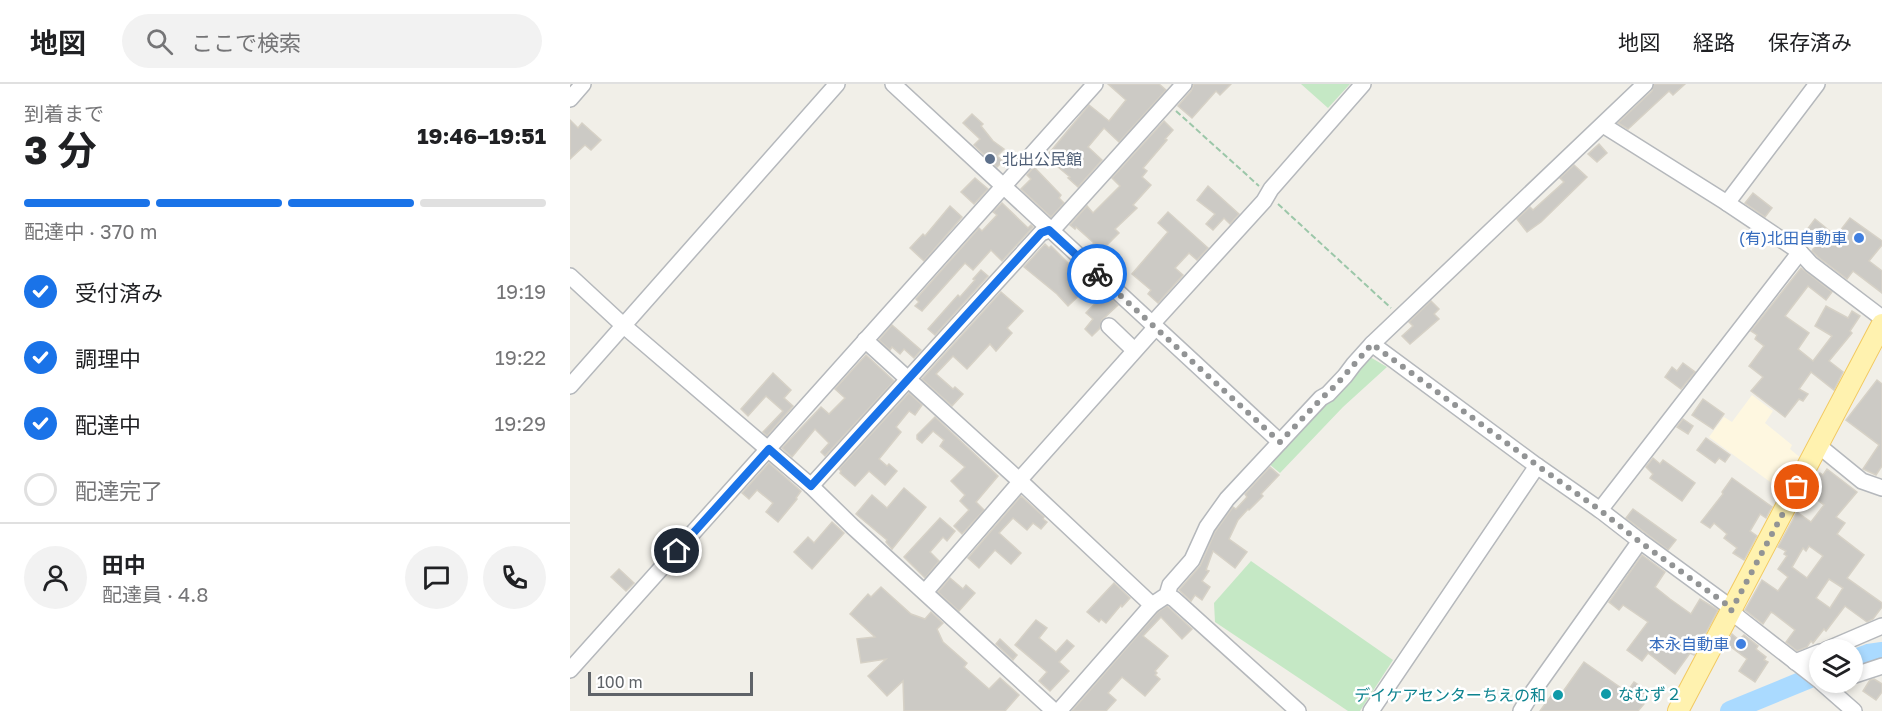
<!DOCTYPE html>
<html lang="ja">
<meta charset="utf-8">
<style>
body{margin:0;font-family:"Golos Text","Noto Sans JP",sans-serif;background:#f2f2f2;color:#202124;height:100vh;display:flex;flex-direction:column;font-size:22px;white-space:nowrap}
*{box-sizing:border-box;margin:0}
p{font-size:20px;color:#757577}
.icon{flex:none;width:33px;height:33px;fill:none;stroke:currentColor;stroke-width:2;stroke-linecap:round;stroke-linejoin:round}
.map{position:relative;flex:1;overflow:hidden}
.panel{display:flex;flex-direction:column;background:#fff;width:570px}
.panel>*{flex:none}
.buttons{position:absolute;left:1239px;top:555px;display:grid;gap:12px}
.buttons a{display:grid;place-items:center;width:54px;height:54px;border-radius:50%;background:#fff;box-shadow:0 3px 9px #0003;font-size:30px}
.scale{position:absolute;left:18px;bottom:15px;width:165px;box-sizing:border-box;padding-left:6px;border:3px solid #5f6368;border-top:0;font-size:16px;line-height:21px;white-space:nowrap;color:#5f6368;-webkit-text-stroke:4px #fff;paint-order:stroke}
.pin{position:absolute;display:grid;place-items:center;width:51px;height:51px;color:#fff;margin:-26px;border:3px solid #fff;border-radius:50%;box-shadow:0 2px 6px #0007}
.courier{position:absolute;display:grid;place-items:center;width:60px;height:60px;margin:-30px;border:4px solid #1a73e8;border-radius:50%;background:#fff;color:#222;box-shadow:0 2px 8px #0007}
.head em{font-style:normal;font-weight:700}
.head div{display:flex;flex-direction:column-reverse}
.head{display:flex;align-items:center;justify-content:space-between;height:102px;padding:0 24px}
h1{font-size:39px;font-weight:700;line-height:45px}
.bar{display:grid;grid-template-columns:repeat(4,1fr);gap:9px 6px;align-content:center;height:72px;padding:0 24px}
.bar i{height:8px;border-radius:4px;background:#e0e0e0}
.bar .current{background:#1a73e8}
.bar p{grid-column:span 4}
.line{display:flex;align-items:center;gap:15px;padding:0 24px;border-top:2px solid #e0e0e0}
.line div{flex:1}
.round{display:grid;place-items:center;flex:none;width:63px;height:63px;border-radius:32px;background:#f2f2f2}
ol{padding:0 24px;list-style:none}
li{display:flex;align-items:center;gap:18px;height:66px}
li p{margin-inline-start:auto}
li .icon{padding:6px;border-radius:50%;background:#1a73e8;color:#fff;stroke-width:4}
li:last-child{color:#757577}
li i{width:33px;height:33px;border:3px solid #e0e0e0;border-radius:50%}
header{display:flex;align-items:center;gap:36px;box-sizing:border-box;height:84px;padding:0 30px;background:#fff;border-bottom:2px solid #e0e0e0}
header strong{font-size:28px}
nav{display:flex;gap:33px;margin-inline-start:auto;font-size:21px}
.search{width:420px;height:54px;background:#f2f2f2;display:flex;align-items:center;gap:15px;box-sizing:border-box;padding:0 21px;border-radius:33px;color:#757577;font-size:22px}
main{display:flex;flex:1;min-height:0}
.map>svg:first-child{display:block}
.commercial{fill:#fef7e0}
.green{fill:#c5e8c5}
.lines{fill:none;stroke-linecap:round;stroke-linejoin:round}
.river{stroke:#aadaff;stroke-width:20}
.building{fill:#cccac5;stroke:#d6d1c6;stroke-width:1.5;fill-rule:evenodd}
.minor-casing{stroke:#b5b8bc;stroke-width:18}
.major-casing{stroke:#f2c960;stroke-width:22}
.path{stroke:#9cc7a9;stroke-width:2;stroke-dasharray:6 3;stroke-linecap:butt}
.minor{stroke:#fff;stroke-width:15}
.major{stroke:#fff2af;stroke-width:20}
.done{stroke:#929495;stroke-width:6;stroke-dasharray:0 10.8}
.route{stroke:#1a73e8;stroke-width:8}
.service-dot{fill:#5c6f8a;stroke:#fff;stroke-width:2}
.shop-dot{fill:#3f7fe0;stroke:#fff;stroke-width:2}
.culture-dot{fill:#0f9aa8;stroke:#fff;stroke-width:2}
.labels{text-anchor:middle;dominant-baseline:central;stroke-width:5;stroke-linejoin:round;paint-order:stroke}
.service-label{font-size:16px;fill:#4e5e75;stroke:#fff;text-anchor:start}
.shop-label{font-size:16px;fill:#366cbe;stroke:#fff;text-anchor:end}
.culture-label{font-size:16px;fill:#0d838f;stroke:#fff;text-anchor:start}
</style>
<header>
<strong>地図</strong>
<div class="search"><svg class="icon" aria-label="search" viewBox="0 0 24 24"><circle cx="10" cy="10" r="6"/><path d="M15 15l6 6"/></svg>ここで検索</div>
<nav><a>地図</a><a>経路</a><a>保存済み</a></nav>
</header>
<main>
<section class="panel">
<div class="head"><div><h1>3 分</h1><p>到着まで</p></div><em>19:46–19:51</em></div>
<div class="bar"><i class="current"></i><i class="current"></i><i class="current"></i><i></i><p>配達中 · 370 m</p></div>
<ol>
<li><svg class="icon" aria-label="check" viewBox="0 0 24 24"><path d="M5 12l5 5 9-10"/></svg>受付済み<p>19:19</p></li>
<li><svg class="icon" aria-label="check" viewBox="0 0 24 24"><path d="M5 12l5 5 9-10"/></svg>調理中<p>19:22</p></li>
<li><svg class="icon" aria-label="check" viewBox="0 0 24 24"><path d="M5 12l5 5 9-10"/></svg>配達中<p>19:29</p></li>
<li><i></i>配達完了</li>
</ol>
<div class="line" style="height:108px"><a class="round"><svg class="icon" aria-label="person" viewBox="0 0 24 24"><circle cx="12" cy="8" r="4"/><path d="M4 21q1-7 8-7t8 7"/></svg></a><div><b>田中</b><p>配達員 · 4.8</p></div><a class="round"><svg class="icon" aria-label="chat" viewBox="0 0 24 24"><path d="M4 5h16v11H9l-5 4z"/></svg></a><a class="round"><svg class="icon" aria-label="phone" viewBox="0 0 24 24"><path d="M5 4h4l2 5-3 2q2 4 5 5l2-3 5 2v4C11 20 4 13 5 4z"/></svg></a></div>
</section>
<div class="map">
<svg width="1312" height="627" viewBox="0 0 1312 627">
<rect width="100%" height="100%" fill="#f1efe8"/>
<path class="commercial" d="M 1182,311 L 1203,327 L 1195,339 L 1222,361 L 1220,365 L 1232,375 L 1215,409 L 1139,353 L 1154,333 L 1162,338 Z"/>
<g class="green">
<path d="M 731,0 L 780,0 L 758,24 Z"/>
<path d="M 800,273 L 817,283 L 773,323 L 710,389 L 698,379 Z"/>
<path d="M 681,477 L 823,576 L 790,627 L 778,627 L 645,538 L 644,519 Z"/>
</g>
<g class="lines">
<g class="river">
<path d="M 1282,576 L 1298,570 L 1312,568"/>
<path d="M 1160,627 L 1250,590"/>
</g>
</g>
<g class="building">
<path d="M 538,0 L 589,0 L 596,6 L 549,58 L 534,44 L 518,63 L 532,76 L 508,103 L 498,94 L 500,93 L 476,73 L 519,21 L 539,37 L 556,16 Z"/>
<path d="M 624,0 L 661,0 L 650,11 L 646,7 L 622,34 L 608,22 L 621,7 Z"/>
<path d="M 1084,0 L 1115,0 L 1103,11 L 1099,7 L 1058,45 L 1048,39 L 1082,7 Z"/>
<path d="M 402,30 L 413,40 L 411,42 L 423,57 L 434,65 L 427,72 L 433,77 L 427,83 L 404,61 L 410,55 L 393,39 Z"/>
<path d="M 0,36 L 8,44 L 12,39 L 31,56 L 21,66 L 15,61 L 0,75 Z"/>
<path d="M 594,37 L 603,46 L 595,55 L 597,56 L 573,84 L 577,87 L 572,93 L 581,101 L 563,121 L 567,124 L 545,145 L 549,149 L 525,173 L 517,166 L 524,159 L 506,143 L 505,145 L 500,141 L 517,122 L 523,129 L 550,102 L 542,94 Z"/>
<path d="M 1029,60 L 1037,69 L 1027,78 L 1018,70 Z"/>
<path d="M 1004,81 L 1017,93 L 971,138 L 957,148 L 947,135 L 960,123 L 963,126 L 994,98 L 990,94 Z"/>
<path d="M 464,83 L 491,111 L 489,114 L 494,119 L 481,133 L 451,105 L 461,95 L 457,91 Z"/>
<path d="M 405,94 L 418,105 L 404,120 L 391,108 Z"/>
<path d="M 638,102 L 669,130 L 660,140 L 654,134 L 643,146 L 636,140 L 645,130 L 627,116 Z"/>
<path d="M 1183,109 L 1202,124 L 1195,133 L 1175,119 Z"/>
<path d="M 432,119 L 458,144 L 461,141 L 463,143 L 432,177 L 421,166 L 403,186 L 395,179 L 352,227 L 345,222 L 349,218 L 346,215 L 409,144 L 412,147 L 427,131 L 423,128 Z"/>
<path d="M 380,122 L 392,133 L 354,177 L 340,164 L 353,150 L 355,152 Z"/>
<path d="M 598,128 L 638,164 L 627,176 L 619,169 L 605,184 L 613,191 L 588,219 L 578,210 L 581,206 L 562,190 L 598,148 L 588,139 Z"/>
<path d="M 1280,134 L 1312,157 L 1312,161 L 1299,177 L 1312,187 L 1312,209 L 1283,187 L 1277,195 L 1248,173 L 1242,167 L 1246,161 L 1233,151 L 1245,135 L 1266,152 Z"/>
<path d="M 475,160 L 479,164 L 481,162 L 520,201 L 498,222 L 487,210 L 454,183 Z"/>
<path d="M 1231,184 L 1262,208 L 1256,216 L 1238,202 L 1215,232 L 1239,249 L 1228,265 L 1243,277 L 1262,252 L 1245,242 L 1256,222 L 1278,234 L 1282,227 L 1290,232 L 1280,247 L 1282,249 L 1259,277 L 1273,288 L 1264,306 L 1241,288 L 1229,305 L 1238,310 L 1233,317 L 1229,315 L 1215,333 L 1181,307 L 1193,293 L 1179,282 L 1194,262 L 1185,255 L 1187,251 L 1181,247 Z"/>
<path d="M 411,186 L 418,192 L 365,251 L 358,245 L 388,211 L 390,213 L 405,196 L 403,195 Z"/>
<path d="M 431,208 L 453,227 L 437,244 L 442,249 L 426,267 L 420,260 L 397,285 L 383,272 L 366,290 L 383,305 L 385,303 L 393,310 L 382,322 L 352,295 Z"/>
<path d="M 535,209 L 548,221 L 532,236 L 530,244 L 522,252 L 515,245 L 523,235 L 516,229 Z"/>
<path d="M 861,217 L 869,225 L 864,230 L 869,235 L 840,260 L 832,252 L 843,242 L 839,238 Z"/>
<path d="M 322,241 L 351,266 L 344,274 L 334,265 L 330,270 L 322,263 L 320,266 L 309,256 Z"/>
<path d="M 296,271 L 324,297 L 255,372 L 251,368 L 259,359 L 245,345 L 222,373 L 212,364 L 251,323 L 259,330 L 275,314 L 265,305 Z"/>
<path d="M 1113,279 L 1125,288 L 1111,305 L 1095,293 L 1102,283 L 1107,287 Z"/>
<path d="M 203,289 L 221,306 L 214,314 L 223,322 L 197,352 L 193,348 L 213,327 L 196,312 L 178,332 L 171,325 Z"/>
<path d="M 1307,296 L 1312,300 L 1312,382 L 1306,391 L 1293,385 L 1309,361 L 1276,336 Z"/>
<path d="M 339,309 L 352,321 L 345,331 L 339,327 L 326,343 L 331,348 L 309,375 L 317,382 L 319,380 L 327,387 L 315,401 L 299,387 L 285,402 L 270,389 L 271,387 L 269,385 Z"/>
<path d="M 1133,315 L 1154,330 L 1143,345 L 1122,331 Z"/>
<path d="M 365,333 L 428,392 L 406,418 L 414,426 L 392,450 L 384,442 L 399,426 L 390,417 L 395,411 L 381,397 L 395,383 L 370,362 L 374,356 L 363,347 L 352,359 L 347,355 L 347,351 Z"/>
<path d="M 1113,335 L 1123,342 L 1118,350 L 1107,343 Z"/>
<path d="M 1136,354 L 1160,371 L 1155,378 L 1149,374 L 1145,379 L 1127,366 Z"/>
<path d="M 1083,374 L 1090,380 L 1093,376 L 1125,399 L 1112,417 L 1080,394 L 1083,390 L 1076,383 Z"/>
<path d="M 199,379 L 231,407 L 226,414 L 227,415 L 208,438 L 196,428 L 203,419 L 187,406 L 179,415 L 172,409 Z"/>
<path d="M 700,383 L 709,391 L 691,410 L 693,412 L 679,426 L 678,425 L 668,436 L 659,455 L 677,468 L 665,484 L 643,467 L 636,486 L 639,487 L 632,497 L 640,503 L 632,516 L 625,511 L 621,517 L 609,506 L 630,482 L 645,448 L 663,423 L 666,425 L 677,413 L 675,410 Z"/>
<path d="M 1257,385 L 1287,408 L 1266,433 L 1275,439 L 1267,450 L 1294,471 L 1277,494 L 1312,519 L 1312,523 L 1303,535 L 1297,538 L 1275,522 L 1256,547 L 1254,545 L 1243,559 L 1241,557 L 1237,563 L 1227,567 L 1216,558 L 1225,546 L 1203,529 L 1201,528 L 1193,540 L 1175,526 L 1192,496 L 1208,507 L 1218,493 L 1208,485 L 1217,472 L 1214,470 L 1216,467 L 1208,463 L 1227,428 L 1241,438 L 1254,421 L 1237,408 L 1250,389 L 1253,391 ZM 1239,462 L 1253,472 L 1237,494 L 1222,483 L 1233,464 L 1236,467 ZM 1259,495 L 1273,504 L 1260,524 L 1246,514 Z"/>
<path d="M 1162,394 L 1202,423 L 1196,434 L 1190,430 L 1180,447 L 1187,452 L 1174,476 L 1163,469 L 1167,464 L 1154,454 L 1157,450 L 1144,439 L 1140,444 L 1131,438 L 1153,410 L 1152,408 Z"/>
<path d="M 334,404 L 356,423 L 322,465 L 316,458 L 317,456 L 286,430 L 302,411 L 317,424 Z"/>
<path d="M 451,412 L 474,433 L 473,435 L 477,438 L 471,445 L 463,439 L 457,446 L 443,434 L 429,449 L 451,469 L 441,480 L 425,466 L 409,484 L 398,474 Z"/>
<path d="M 1063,425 L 1106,456 L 1098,466 L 1056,434 Z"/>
<path d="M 370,434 L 385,447 L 377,457 L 373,453 L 360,468 L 369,477 L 355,494 L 334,473 Z"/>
<path d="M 262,438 L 274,449 L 242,485 L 224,468 L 238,453 L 244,459 Z"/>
<path d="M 1072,471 L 1095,488 L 1085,503 L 1100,515 L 1121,530 L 1130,515 L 1148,526 L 1124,571 L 1120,569 L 1105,590 L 1078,569 L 1072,577 L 1057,566 L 1078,538 L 1053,521 L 1049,526 L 1039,518 Z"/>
<path d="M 49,485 L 64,499 L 56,507 L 41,493 Z"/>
<path d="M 380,494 L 393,505 L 396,501 L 405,509 L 389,527 L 368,508 Z"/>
<path d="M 544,499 L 560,514 L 552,523 L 551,521 L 536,539 L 531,535 L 529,538 L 517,528 Z"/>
<path d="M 311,503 L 341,530 L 355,535 L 361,528 L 373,539 L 367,545 L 373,558 L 397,579 L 394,583 L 419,605 L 430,594 L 449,611 L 435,627 L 334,627 L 333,597 L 317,612 L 298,592 L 316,575 L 291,579 L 287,555 L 305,553 L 280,530 L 298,510 L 301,513 Z"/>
<path d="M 597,522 L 622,545 L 612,555 L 591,533 L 573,552 L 598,572 L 585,587 L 587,589 L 585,591 L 590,595 L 575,612 L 552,593 L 538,609 L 546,616 L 536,627 L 502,627 L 588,528 Z"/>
<path d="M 466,536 L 477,544 L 469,554 L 486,568 L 497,556 L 504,562 L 489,578 L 499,587 L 480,607 L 469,597 L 477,588 L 445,561 Z"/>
<path d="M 1162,550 L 1169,556 L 1174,551 L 1188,562 L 1186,565 L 1196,573 L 1194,576 L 1198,578 L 1185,598 L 1169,587 L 1177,575 L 1157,560 Z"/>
<path d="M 430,555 L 447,571 L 443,576 L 426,560 Z"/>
<path d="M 1014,578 L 1057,608 L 1064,598 L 1078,607 L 1071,618 L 1074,620 L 1068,627 L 970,627 L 986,605 L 992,609 Z"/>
<path d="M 1304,595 L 1312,600 L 1312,608 L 1306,616 L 1293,607 L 1300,596 Z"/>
</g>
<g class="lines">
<defs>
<g id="minor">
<path d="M 323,0 L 710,358"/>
<path d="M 0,15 L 13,0"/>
<path d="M 1033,41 L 1157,119 L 1230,168 L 1241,180 L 1312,234"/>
<path d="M 1157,119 L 1247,0"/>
<path d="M 0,192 L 54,242 L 241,402 L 283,443 L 484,627"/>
<path d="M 582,240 L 694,117 L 701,105 L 793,0"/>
<path d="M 539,242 L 564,266"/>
<path d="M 295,256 L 450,397 L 582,521"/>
<path d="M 802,260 L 967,382 L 1030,426 L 1070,457 L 1156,520 L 1169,534 L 1250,597"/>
<path d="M 0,302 L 267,0"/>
<path d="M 1249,362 L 1292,397 L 1312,404"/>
<path d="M 241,402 L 471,149 L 484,144 L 614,0"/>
<path d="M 1030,426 L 1230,168"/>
<path d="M 355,508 L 446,403 L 452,393 L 585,244"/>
<path d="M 597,511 L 604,515 L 728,627"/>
<path d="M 1256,566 L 1312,542"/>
<path d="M 1225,578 L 1250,568"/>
<path d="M 0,586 L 525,0"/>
<path d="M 1282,592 L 1312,582"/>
<path d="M 1251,598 L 1284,627"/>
<path d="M 489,627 L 582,521 L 597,511 L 600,501 L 622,476 L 637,443 L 657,415 L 751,314 L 758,310 L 775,292 L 784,280 L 802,260 L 1075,0"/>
<path d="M 801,627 L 967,382"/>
<path d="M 951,627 L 962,609 L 1070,457"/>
</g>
<path id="major" d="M 1108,627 L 1312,240"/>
</defs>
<use href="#minor" class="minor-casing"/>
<use href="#major" class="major-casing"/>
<g class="path">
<path d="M 606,27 L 689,102"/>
<path d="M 708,120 L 821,224"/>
</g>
<use href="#minor" class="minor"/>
<use href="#major" class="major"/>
</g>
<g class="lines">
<path class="done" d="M 527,190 L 710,358 L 752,314 L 766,301 L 802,260 L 968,382 L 1030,426 L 1070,458 L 1156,520 L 1161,527 L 1227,403"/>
<path class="route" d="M 107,467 L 199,365 L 241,402 L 471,149 L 479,146 L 527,190"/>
</g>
<circle class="service-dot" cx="420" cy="75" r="6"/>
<g class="shop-dot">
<circle cx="1289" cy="154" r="6"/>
<circle cx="1171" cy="560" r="6"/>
</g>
<g class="culture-dot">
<circle cx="1036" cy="610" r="6"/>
<circle cx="988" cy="611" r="6"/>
</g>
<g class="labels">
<g class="service-label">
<text x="432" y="75">北出公民館</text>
</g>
<g class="shop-label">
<text x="1277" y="154">(有)北田自動車</text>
<text x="1159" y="560">本永自動車</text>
</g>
<g class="culture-label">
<text x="1048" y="610">なむず２</text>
<text x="976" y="611" text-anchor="end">デイケアセンターちえの和</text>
</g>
</g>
</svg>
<div class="buttons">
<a><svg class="icon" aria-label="layers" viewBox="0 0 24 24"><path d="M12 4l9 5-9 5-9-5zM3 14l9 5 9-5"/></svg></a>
</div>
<div class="scale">100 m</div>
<div class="pin" style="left:1227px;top:403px;background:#ea580c"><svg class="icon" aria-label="bag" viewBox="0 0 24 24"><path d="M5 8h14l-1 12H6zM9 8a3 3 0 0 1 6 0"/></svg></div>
<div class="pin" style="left:107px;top:467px;background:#1f2937"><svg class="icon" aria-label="home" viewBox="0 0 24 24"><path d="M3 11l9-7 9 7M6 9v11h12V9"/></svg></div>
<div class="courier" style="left:527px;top:190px"><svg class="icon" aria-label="bike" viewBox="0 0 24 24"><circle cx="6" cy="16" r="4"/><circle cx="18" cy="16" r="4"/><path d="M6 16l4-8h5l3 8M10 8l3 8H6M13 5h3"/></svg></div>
</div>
</main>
